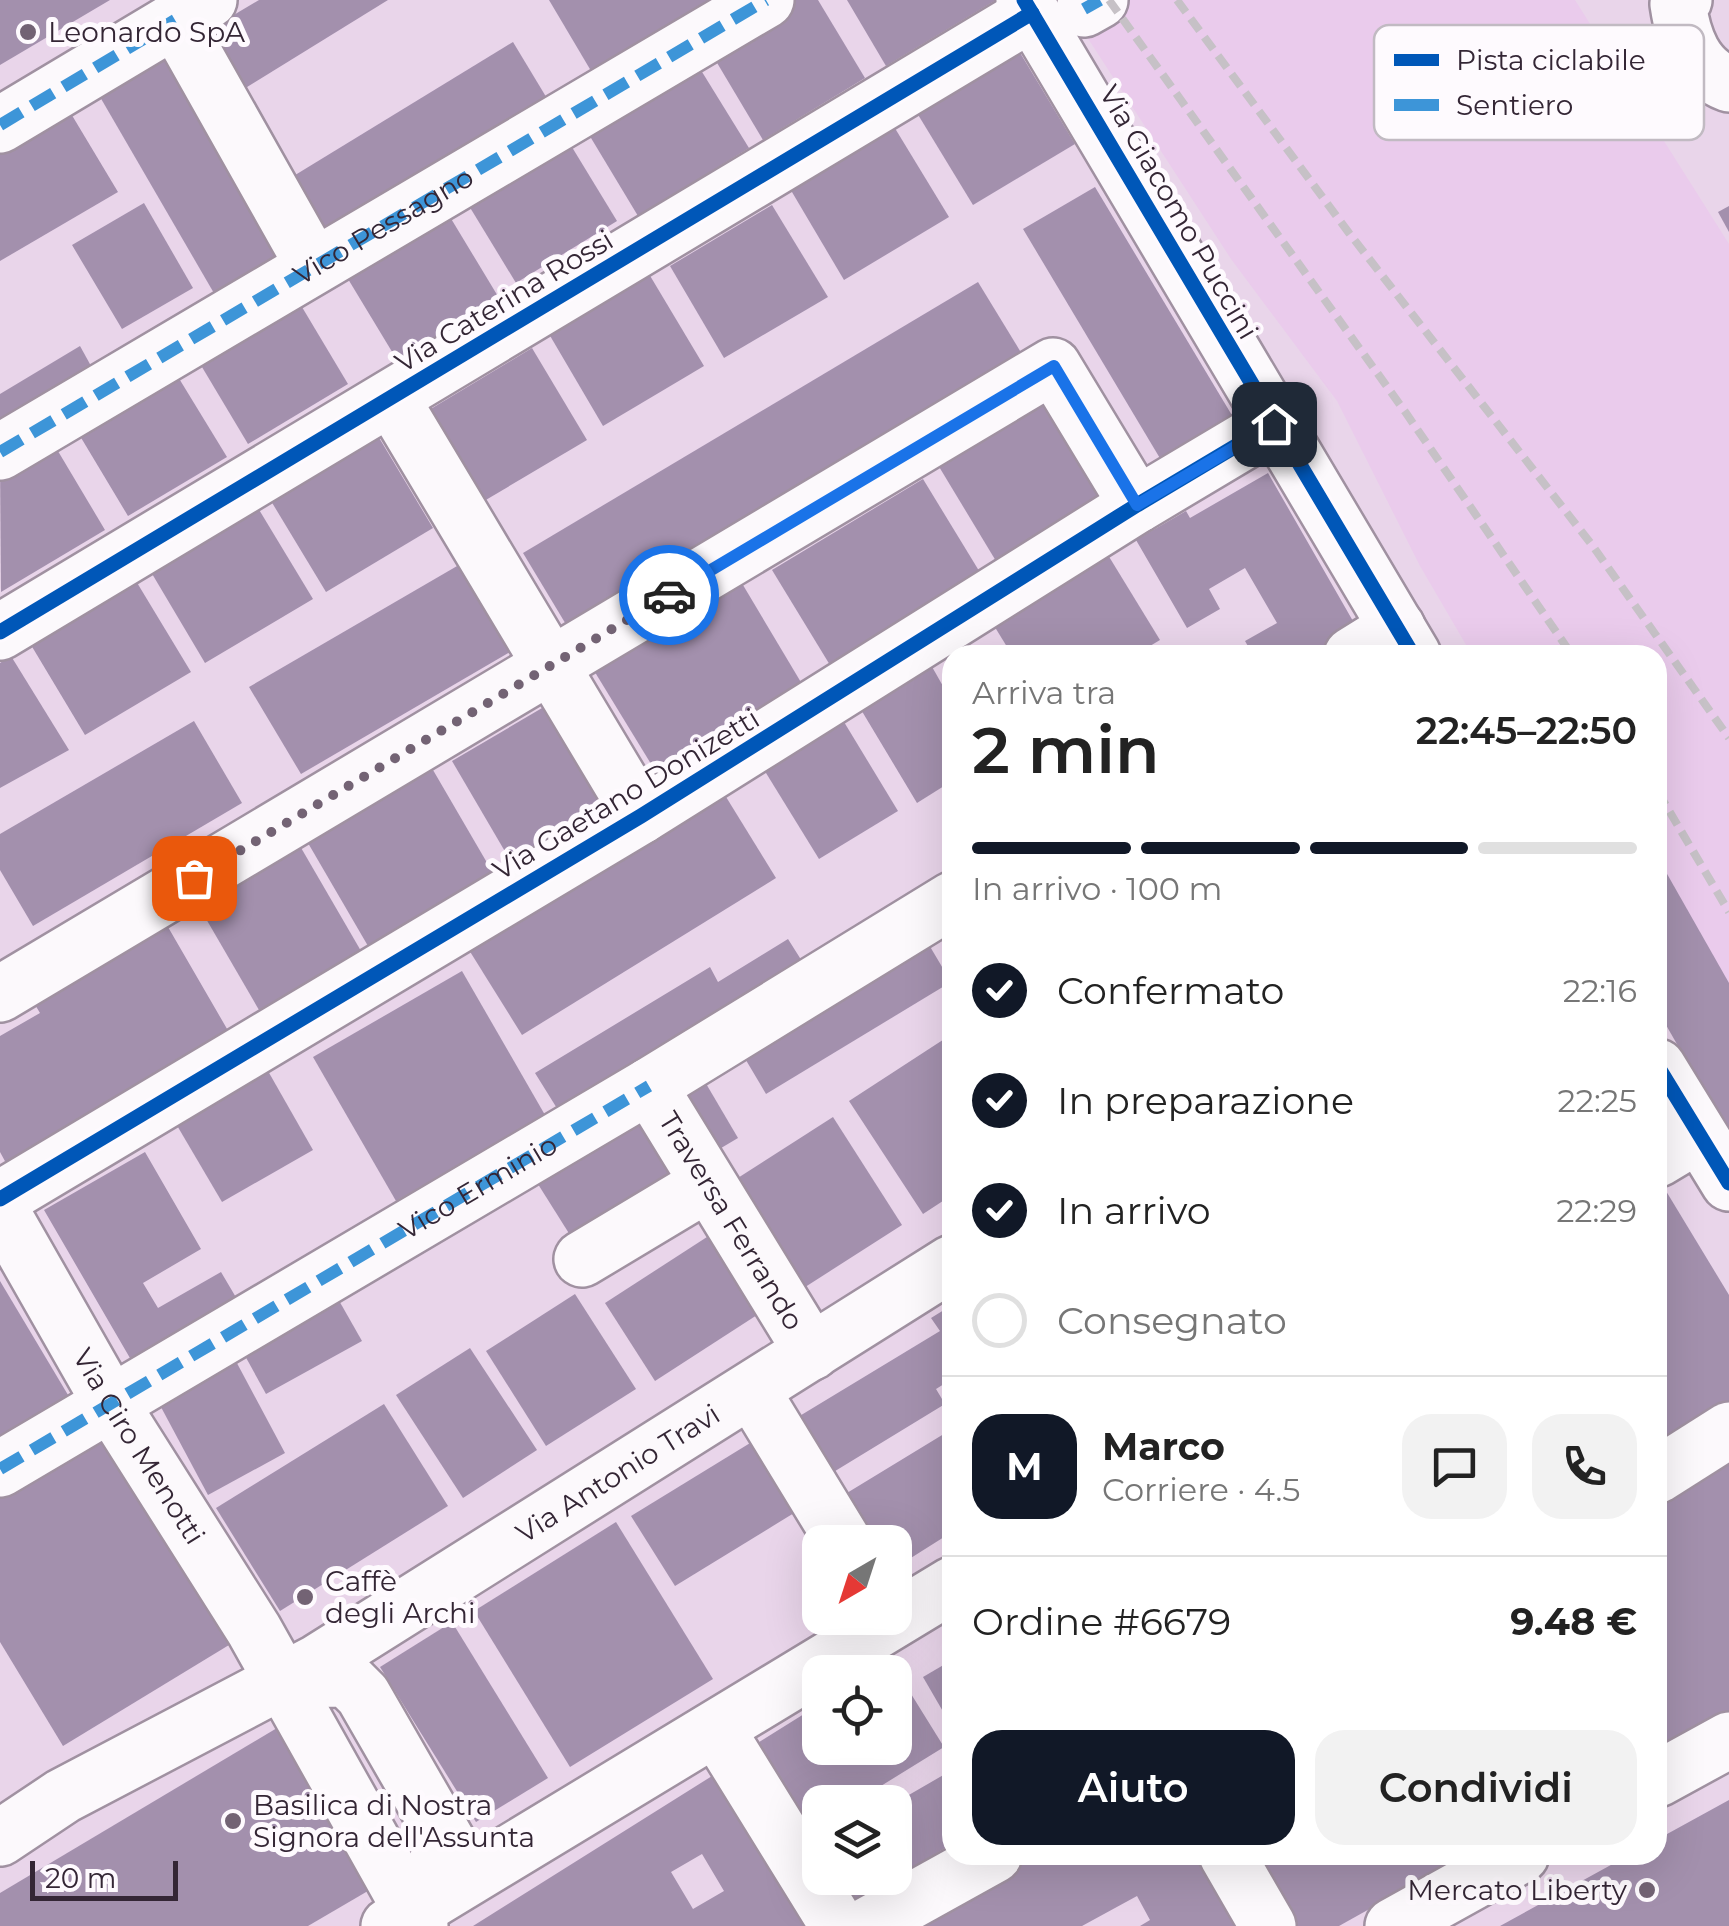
<!DOCTYPE html>
<html lang="it">
<meta charset="utf-8">
<style>
body{margin:0;font-family:Montserrat,sans-serif;background:#f2f2f2;color:#222;height:100vh;display:flex;flex-direction:column;font-size:38px;white-space:nowrap}
*{box-sizing:border-box;margin:0}
p{font-size:32px;color:#767676}
.icon{flex:none;width:55px;height:55px;fill:none;stroke:currentColor;stroke-width:2;stroke-linecap:round;stroke-linejoin:round}
.map{position:relative;flex:1;overflow:hidden}
.drawer{position:absolute;left:942px;top:645px;width:725px;height:1220px;display:flex;flex-direction:column;background:#fff;border-radius:30px;box-shadow:0 10px 40px #0002}
.drawer>*{flex:none}
.needle{width:65px;rotate:219deg}
.fabs{position:absolute;left:802px;top:1525px;display:grid;gap:20px}
.fabs a{display:grid;place-items:center;width:110px;height:110px;border-radius:20px;background:#fff;box-shadow:0 10px 40px #0002;font-size:50px}
.scale{position:absolute;left:30px;bottom:25px;width:148px;box-sizing:border-box;padding-left:10px;border:5px solid #342635;border-top:0;font-size:28px;line-height:35px;white-space:nowrap;color:#342635;-webkit-text-stroke:8px #fefafe;paint-order:stroke}
.pin{position:absolute;display:grid;place-items:center;width:85px;height:85px;color:#fff;margin:-42px;border-radius:20px;box-shadow:0 5px 15px #0006}
.courier{position:absolute;display:grid;place-items:center;width:100px;height:100px;margin:-50px;border:8px solid #1a73e8;border-radius:50%;background:#fff;color:#222;box-shadow:0 2px 12px #0007}
.summary em{font-style:normal;font-weight:600}
.summary div{display:flex;flex-direction:column-reverse}
.summary{display:flex;align-items:center;justify-content:space-between;height:170px;padding:0 30px}
h1{font-size:65px;font-weight:600;line-height:75px}
.bar{display:grid;grid-template-columns:repeat(4,1fr);gap:15px 10px;align-content:center;height:120px;padding:0 30px}
.bar i{height:12px;border-radius:8px;background:#e0e0e0}
.bar .current{background:#111827}
.bar p{grid-column:span 4}
.line{display:flex;align-items:center;gap:25px;padding:0 30px;border-top:2px solid #e0e0e0}
.line div{flex:1}
.round{display:grid;place-items:center;flex:none;width:105px;height:105px;border-radius:30px;background:#f2f2f2}
ol{padding:0 30px;list-style:none}
li{display:flex;align-items:center;gap:30px;height:110px}
li p{margin-inline-start:auto}
li .icon{padding:10px;border-radius:50%;background:#111827;color:#fff;stroke-width:4}
li:last-child{color:#767676}
li i{width:55px;height:55px;border:5px solid #e0e0e0;border-radius:50%}
.button{display:flex;gap:20px;margin-top:auto;padding:20px 30px}
.button a{flex:1;height:115px;border-radius:30px;background:#111827;color:#fff;font-size:40px;font-weight:600;line-height:115px;text-align:center}
.button a+a{background:#f2f2f2;color:#222}
.map>svg:first-child{display:block}
.built{fill:#eacbec}
.building{fill:#a390ad;fill-rule:evenodd}
.lines{fill:none;stroke-linecap:round;stroke-linejoin:round}
.minor-casing{stroke:#a091a1;stroke-width:60}
.major-casing{stroke:#a091a1;stroke-width:60}
.minor{stroke:#fcf9fc;stroke-width:55}
.major{stroke:#fcf9fc;stroke-width:55}
.rail{stroke:#c6c1c6;stroke-width:8;stroke-dasharray:15 8;stroke-linecap:butt}
.quiet{stroke:#3d95d8;stroke-width:12;stroke-dasharray:25 12;stroke-linecap:butt}
.cycleway-casing{stroke:#fefafe;stroke-width:21}
.cycleway{stroke:#0057b8;stroke-width:15}
.done{stroke:#736374;stroke-width:10;stroke-dasharray:0 18}
.route{stroke:#1a73e8;stroke-width:12}
.poi-dot{fill:#736374;stroke:#fefafe;stroke-width:4}
.labels{text-anchor:middle;dominant-baseline:central;stroke-width:10;stroke-linejoin:round;paint-order:stroke}
.poi-label{font-size:28px;fill:#342635;stroke:#fefafe;text-anchor:start}
.street-label{font-size:28px;fill:#342635;stroke:#fefafe}
.key{fill:#fefafe;stroke:#c1bac2;stroke-width:2.5}
.key-label{font-size:28px;fill:#342635}
</style>
<div class="map">
<svg width="1729" height="1926" viewBox="0 0 1729 1926">
<rect width="100%" height="100%" fill="#e9d5ea"/>
<path class="built" d="M 1063,0 L 1575,0 L 1729,244 L 1729,1090 L 1658,969 L 1658,655 L 1472,655 L 1420,566 L 1337,401 L 1231,259 Z"/>
<g class="building">
<path d="M 0,0 L 110,0 L 0,65 Z"/>
<path d="M 259,0 L 388,0 L 239,92 L 205,32 Z"/>
<path d="M 549,0 L 735,0 L 597,81 Z"/>
<path d="M 785,0 L 818,0 L 865,78 L 763,140 L 707,46 Z"/>
<path d="M 847,0 L 996,0 L 886,66 Z"/>
<path d="M 513,42 L 551,105 L 325,243 L 287,180 Z"/>
<path d="M 174,45 L 300,261 L 222,307 L 96,90 Z"/>
<path d="M 1019,51 L 1075,144 L 973,205 L 917,113 Z"/>
<path d="M 699,67 L 749,148 L 638,216 L 588,133 Z"/>
<path d="M 70,112 L 118,192 L 0,261 L 0,153 Z"/>
<path d="M 893,125 L 949,217 L 844,280 L 789,187 Z"/>
<path d="M 564,134 L 617,221 L 516,283 L 463,196 Z"/>
<path d="M 1095,187 L 1236,422 L 1164,465 L 1023,229 Z"/>
<path d="M 144,203 L 193,288 L 122,329 L 72,245 Z"/>
<path d="M 772,205 L 828,297 L 724,358 L 670,266 Z"/>
<path d="M 1729,206 L 1729,232 L 1718,212 Z"/>
<path d="M 444,207 L 499,298 L 397,360 L 342,269 Z"/>
<path d="M 649,274 L 704,366 L 603,426 L 549,334 Z"/>
<path d="M 978,282 L 1028,364 L 573,636 L 523,553 Z"/>
<path d="M 296,297 L 348,384 L 248,444 L 196,357 Z"/>
<path d="M 80,346 L 101,384 L 0,444 L 0,394 Z"/>
<path d="M 532,348 L 587,440 L 479,504 L 424,413 Z"/>
<path d="M 172,367 L 227,457 L 128,516 L 74,426 Z"/>
<path d="M 1055,395 L 1119,500 L 1002,571 L 938,465 Z"/>
<path d="M 46,431 L 105,530 L 1,592 L 0,459 Z"/>
<path d="M 378,436 L 433,528 L 326,592 L 271,501 Z"/>
<path d="M 1268,473 L 1365,642 L 1343,655 L 1253,655 L 1245,641 L 1277,623 L 1245,568 L 1209,589 L 1220,609 L 1187,628 L 1136,540 L 1186,511 L 1190,518 Z"/>
<path d="M 923,479 L 984,579 L 833,670 L 772,570 Z"/>
<path d="M 258,508 L 313,599 L 205,663 L 151,572 Z"/>
<path d="M 1108,555 L 1160,640 L 1135,655 L 1012,655 L 993,624 Z"/>
<path d="M 464,562 L 515,649 L 301,774 L 249,687 Z"/>
<path d="M 740,580 L 805,689 L 659,777 L 593,669 Z"/>
<path d="M 136,581 L 191,672 L 85,735 L 31,645 Z"/>
<path d="M 11,656 L 69,750 L 0,788 L 0,663 Z"/>
<path d="M 931,665 L 952,702 L 952,781 L 917,803 L 860,708 Z"/>
<path d="M 554,701 L 615,806 L 513,865 L 452,761 Z"/>
<path d="M 841,717 L 898,811 L 819,859 L 761,765 Z"/>
<path d="M 194,721 L 242,803 L 33,926 L 0,870 L 0,834 Z"/>
<path d="M 433,770 L 493,873 L 368,946 L 308,843 Z"/>
<path d="M 723,792 L 776,878 L 522,1035 L 469,950 Z"/>
<path d="M 300,846 L 361,951 L 259,1010 L 198,905 Z"/>
<path d="M 1658,858 L 1729,983 L 1729,1135 L 1658,1011 Z"/>
<path d="M 168,927 L 230,1034 L 6,1163 L 0,1152 L 0,1036 L 40,1013 L 34,1003 Z"/>
<path d="M 922,933 L 951,982 L 766,1094 L 737,1045 Z"/>
<path d="M 788,939 L 812,977 L 568,1126 L 535,1073 L 710,967 L 718,982 Z"/>
<path d="M 462,971 L 545,1115 L 396,1201 L 313,1057 Z"/>
<path d="M 952,1034 L 952,1195 L 923,1214 L 849,1101 Z"/>
<path d="M 264,1064 L 313,1150 L 222,1202 L 172,1117 Z"/>
<path d="M 698,1070 L 738,1138 L 706,1157 L 666,1089 Z"/>
<path d="M 647,1101 L 686,1163 L 570,1235 L 531,1173 Z"/>
<path d="M 833,1117 L 902,1225 L 788,1298 L 719,1190 Z"/>
<path d="M 145,1152 L 201,1249 L 143,1283 L 158,1308 L 221,1272 L 247,1316 L 141,1377 L 44,1210 Z"/>
<path d="M 1666,1191 L 1729,1295 L 1729,1411 L 1658,1454 L 1658,1197 Z"/>
<path d="M 724,1226 L 774,1304 L 655,1381 L 605,1303 Z"/>
<path d="M 0,1281 L 77,1410 L 0,1456 Z"/>
<path d="M 333,1290 L 362,1341 L 266,1394 L 238,1343 Z"/>
<path d="M 575,1294 L 636,1389 L 546,1446 L 486,1351 Z"/>
<path d="M 952,1305 L 952,1379 L 936,1389 L 945,1404 L 827,1476 L 793,1420 L 940,1331 L 931,1318 Z"/>
<path d="M 470,1348 L 537,1450 L 463,1498 L 396,1395 Z"/>
<path d="M 231,1352 L 285,1453 L 208,1495 L 154,1394 Z"/>
<path d="M 384,1404 L 448,1506 L 280,1611 L 216,1508 Z"/>
<path d="M 94,1426 L 229,1645 L 63,1746 L 0,1642 L 0,1481 Z"/>
<path d="M 952,1429 L 952,1532 L 895,1568 L 895,1542 L 872,1542 L 842,1496 Z"/>
<path d="M 768,1432 L 812,1502 L 675,1586 L 631,1516 Z"/>
<path d="M 1729,1461 L 1729,1712 L 1658,1756 L 1658,1504 Z"/>
<path d="M 616,1522 L 713,1679 L 570,1767 L 474,1611 Z"/>
<path d="M 452,1622 L 548,1778 L 476,1822 L 380,1667 Z"/>
<path d="M 890,1660 L 944,1747 L 855,1802 L 820,1802 L 820,1824 L 802,1835 L 748,1749 L 820,1704 L 820,1748 L 895,1748 L 895,1672 L 870,1672 Z"/>
<path d="M 952,1660 L 952,1727 L 923,1677 Z"/>
<path d="M 277,1728 L 373,1888 L 308,1926 L 0,1926 L 0,1893 Z"/>
<path d="M 952,1770 L 952,1844 L 855,1901 L 841,1878 L 895,1878 L 895,1803 Z"/>
<path d="M 720,1771 L 814,1926 L 473,1926 ZM 702,1854 L 724,1891 L 693,1909 L 671,1872 Z"/>
<path d="M 1729,1800 L 1729,1926 L 1500,1926 L 1629,1855 L 1658,1855 L 1658,1839 Z"/>
<path d="M 1021,1855 L 1209,1855 L 1248,1926 L 1140,1926 L 1150,1920 L 1137,1896 L 1082,1926 L 893,1926 Z"/>
<path d="M 1246,1855 L 1466,1855 L 1339,1926 L 1286,1926 Z"/>
</g>
<g class="lines">
<defs>
<g id="minor">
<path d="M 1684,0 L 1678,4 C 1683,38 1694,71 1729,84"/>
<path d="M 1084,9 L 1100,0"/>
<path d="M 175,20 L 313,265"/>
<path d="M 0,125 L 209,0"/>
<path d="M 391,398 L 641,816"/>
<path id="s1" d="M 0,452 L 766,0"/>
<path d="M 0,632 L 1032,13"/>
<path d="M 1352,655 L 1397,627"/>
<path d="M 0,994 L 1053,366 L 1137,505"/>
<path id="s2" d="M 649,1086 L 812,1352"/>
<path d="M 1658,1159 L 1698,1135"/>
<path d="M 0,1199 L 641,816 L 1137,505 L 1273,424"/>
<path id="s3" d="M 0,1209 L 111,1404 L 254,1630 L 420,1926"/>
<path d="M 582,1259 L 707,1184"/>
<path d="M 752,1391 L 844,1542"/>
<path id="s4" d="M 0,1469 L 649,1086 L 952,900"/>
<path d="M 1658,1475 L 1729,1430"/>
<path d="M 281,1680 L 347,1679 L 363,1695 L 447,1841 L 412,1913"/>
<path d="M 717,1730 L 838,1926"/>
<path d="M 1658,1779 L 1729,1740"/>
<path id="s5" d="M 0,1838 L 63,1796 L 318,1662 L 952,1263"/>
<path d="M 1227,1855 L 1268,1926"/>
<path d="M 389,1926 L 952,1585"/>
<path d="M 866,1926 L 994,1855"/>
<path d="M 1393,1926 L 1521,1855"/>
</g>
<g id="major">
<path d="M 1024,0 L 1413,655"/>
<path d="M 1658,1067 L 1729,1183"/>
</g>
</defs>
<use href="#minor" class="minor-casing"/>
<use href="#major" class="major-casing"/>
<use href="#minor" class="minor"/>
<use href="#major" class="major"/>
<g class="rail">
<path d="M 1109,0 L 1406,413 L 1572,655"/>
<path d="M 1177,0 L 1349,233 L 1592,545 L 1729,738"/>
<path d="M 1658,792 L 1729,912"/>
</g>
<g class="quiet">
<path d="M 1084,9 L 1100,0"/>
<path d="M 0,125 L 175,20"/>
<path d="M 0,452 L 766,0"/>
<path d="M 0,1469 L 649,1086"/>
</g>
<defs>
<g id="cycleway">
<path d="M 1024,0 L 1413,655"/>
<path d="M 0,632 L 1032,13"/>
<path d="M 1658,1067 L 1729,1183"/>
<path d="M 0,1199 L 641,816 L 1137,505 L 1273,424"/>
</g>
</defs>
<use href="#cycleway" class="cycleway-casing"/>
<use href="#cycleway" class="cycleway"/>
</g>
<g class="lines">
<path class="done" d="M 194,878 L 669,595"/>
<path class="route" d="M 669,595 L 1054,366 L 1137,505 L 1274,424"/>
</g>
<g class="poi-dot">
<circle cx="28" cy="32" r="10"/>
<circle cx="305" cy="1597" r="10"/>
<circle cx="233" cy="1821" r="10"/>
<circle cx="1647" cy="1890" r="10"/>
</g>
<g class="labels">
<g class="poi-label">
<text x="48" y="32">Leonardo SpA</text>
<text x="325" y="1581">Caffè<tspan x="325" dy="32">degli Archi</tspan></text>
<text x="253" y="1805">Basilica di Nostra<tspan x="253" dy="32">Signora dell'Assunta</tspan></text>
<text x="1627" y="1890" text-anchor="end">Mercato Liberty</text>
</g>
<g class="street-label">
<text transform="translate(1179 212) rotate(60)">Via Giacomo Puccini</text>
<text stroke="none"><textPath href="#s1" startOffset="445">Vico Pessagno</textPath></text>
<text transform="translate(504 301) rotate(-31)">Via Caterina Rossi</text>
<text transform="translate(626 794) rotate(-31)">Via Gaetano Donizetti</text>
<text stroke="none"><textPath href="#s4" startOffset="555">Vico Erminio</textPath></text>
<text stroke="none"><textPath href="#s2" startOffset="158">Traversa Ferrando</textPath></text>
<text stroke="none"><textPath href="#s3" startOffset="275">Via Ciro Menotti</textPath></text>
<text stroke="none"><textPath href="#s5" startOffset="718">Via Antonio Travi</textPath></text>
</g>
</g>
<rect x="1374" y="25" width="330" height="115" rx="15" class="key"/>
<rect x="1394" y="54" width="45" height="12" fill="#0057b8"/>
<rect x="1394" y="99" width="45" height="12" fill="#3d95d8"/>
<g class="key-label">
<text x="1456" y="70">Pista ciclabile</text>
<text x="1456" y="115">Sentiero</text>
</g>
</svg>
<div class="fabs">
<a><svg class="needle" viewBox="-14 -14 28 28"><path d="M0-13l5 13h-10z" fill="#e53935"/><path d="M0 13l5-13h-10z" fill="#767676"/></svg></a>
<a><svg class="icon" aria-label="locate" viewBox="0 0 24 24"><circle cx="12" cy="12" r="6"/><path d="M12 2v4M12 18v4M2 12h4M18 12h4"/></svg></a>
<a><svg class="icon" aria-label="layers" viewBox="0 0 24 24"><path d="M12 4l9 5-9 5-9-5zM3 14l9 5 9-5"/></svg></a>
</div>
<div class="scale">20 m</div>
<div class="pin" style="left:194px;top:878px;background:#ea580c"><svg class="icon" aria-label="bag" viewBox="0 0 24 24"><path d="M5 8h14l-1 12H6zM9 8a3 3 0 0 1 6 0"/></svg></div>
<div class="pin" style="left:1274px;top:424px;background:#1f2937"><svg class="icon" aria-label="home" viewBox="0 0 24 24"><path d="M3 11l9-7 9 7M6 9v11h12V9"/></svg></div>
<div class="courier" style="left:669px;top:595px"><svg class="icon" aria-label="car" viewBox="0 0 24 24"><path d="M5 17H2v-5l4-1 3-4h7l3 4 3 1v5h-3M9 17h6M6 11h13"/><circle cx="7" cy="17" r="2"/><circle cx="17" cy="17" r="2"/></svg></div>
<section class="drawer">
<div class="summary"><div><h1>2 min</h1><p>Arriva tra</p></div><em>22:45–22:50</em></div>
<div class="bar"><i class="current"></i><i class="current"></i><i class="current"></i><i></i><p>In arrivo · 100 m</p></div>
<ol>
<li><svg class="icon" aria-label="check" viewBox="0 0 24 24"><path d="M5 12l5 5 9-10"/></svg>Confermato<p>22:16</p></li>
<li><svg class="icon" aria-label="check" viewBox="0 0 24 24"><path d="M5 12l5 5 9-10"/></svg>In preparazione<p>22:25</p></li>
<li><svg class="icon" aria-label="check" viewBox="0 0 24 24"><path d="M5 12l5 5 9-10"/></svg>In arrivo<p>22:29</p></li>
<li><i></i>Consegnato</li>
</ol>
<div class="line" style="height:180px"><b class="round" style="background:#111827;color:#fff">M</b><div><b>Marco</b><p>Corriere · 4.5</p></div><a class="round"><svg class="icon" aria-label="chat" viewBox="0 0 24 24"><path d="M4 5h16v11H9l-5 4z"/></svg></a><a class="round"><svg class="icon" aria-label="phone" viewBox="0 0 24 24"><path d="M5 4h4l2 5-3 2q2 4 5 5l2-3 5 2v4C11 20 4 13 5 4z"/></svg></a></div>
<div class="line" style="height:130px"><div>Ordine #6679</div><b>9.48 €</b></div>
<div class="button"><a>Aiuto</a><a>Condividi</a></div>
</section>
</div>
